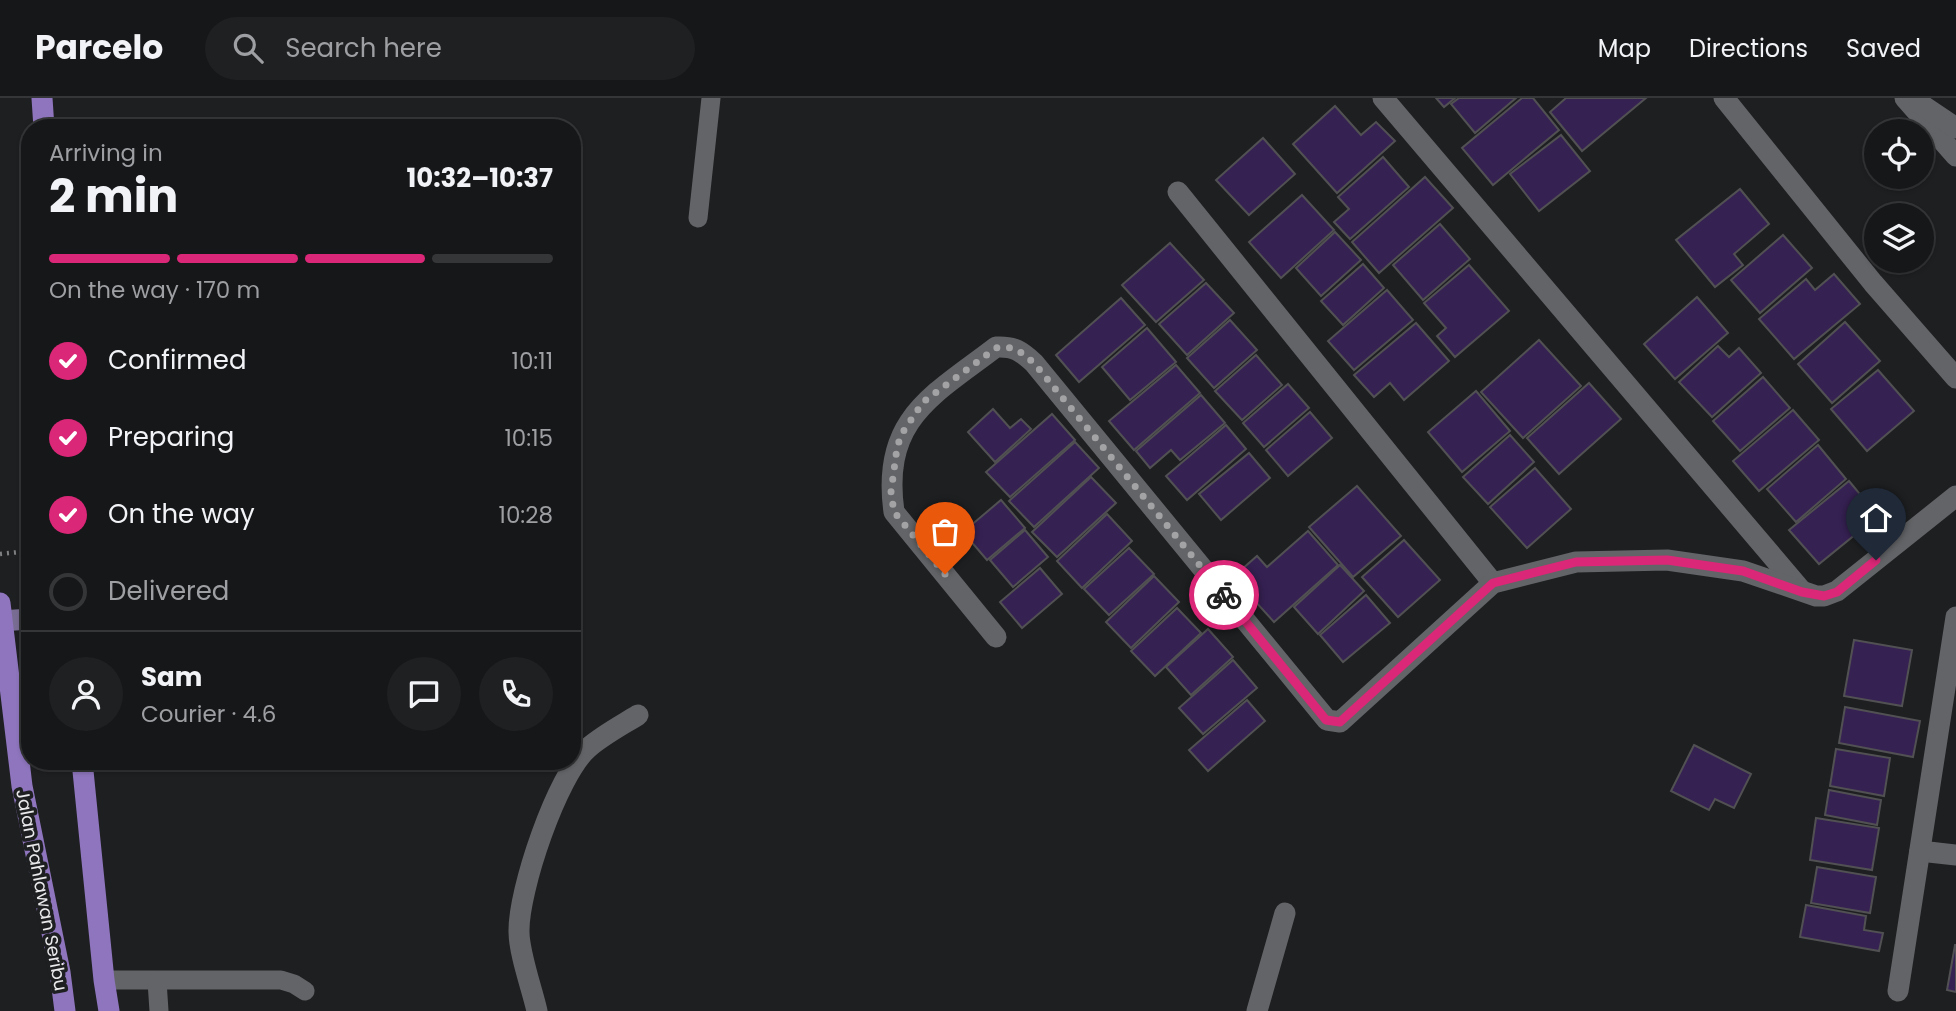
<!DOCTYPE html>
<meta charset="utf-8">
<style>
body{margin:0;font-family:Poppins,sans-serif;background:#1f2022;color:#f1f3f6;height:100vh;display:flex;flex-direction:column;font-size:26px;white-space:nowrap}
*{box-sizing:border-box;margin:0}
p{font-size:23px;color:#9e9fa2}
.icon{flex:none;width:38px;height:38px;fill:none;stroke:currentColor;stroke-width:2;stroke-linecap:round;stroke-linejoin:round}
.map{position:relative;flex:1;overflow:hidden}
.panel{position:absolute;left:21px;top:21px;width:560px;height:651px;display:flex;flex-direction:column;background:#161719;border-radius:28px;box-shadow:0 2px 5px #0004,0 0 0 2px #353638}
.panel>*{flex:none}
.tools{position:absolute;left:1864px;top:21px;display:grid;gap:14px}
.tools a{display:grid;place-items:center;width:70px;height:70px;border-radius:50%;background:#161719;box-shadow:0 2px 5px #0004,0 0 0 2px #353638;font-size:35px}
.pin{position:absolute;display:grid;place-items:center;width:60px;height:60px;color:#fff;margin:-72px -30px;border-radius:50% 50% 50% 0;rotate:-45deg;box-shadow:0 0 7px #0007}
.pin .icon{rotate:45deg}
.courier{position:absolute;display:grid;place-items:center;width:70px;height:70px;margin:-35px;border:5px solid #db2777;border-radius:50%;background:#fff;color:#222;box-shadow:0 2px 9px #0007}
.summary em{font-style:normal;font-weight:700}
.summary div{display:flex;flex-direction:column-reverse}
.summary{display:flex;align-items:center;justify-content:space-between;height:119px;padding:0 28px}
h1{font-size:46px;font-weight:700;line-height:52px}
.bar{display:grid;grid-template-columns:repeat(4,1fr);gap:10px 7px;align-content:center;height:84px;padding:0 28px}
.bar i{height:9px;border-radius:5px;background:#353638}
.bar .on{background:#db2777}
.bar p{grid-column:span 4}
.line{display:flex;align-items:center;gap:18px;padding:0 28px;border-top:2px solid #353638}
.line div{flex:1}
.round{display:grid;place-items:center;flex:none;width:74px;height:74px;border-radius:37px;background:#1f2022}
ol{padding:0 28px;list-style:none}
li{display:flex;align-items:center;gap:21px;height:77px}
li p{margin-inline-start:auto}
li .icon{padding:7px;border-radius:50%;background:#db2777;color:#fff;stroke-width:4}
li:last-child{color:#9e9fa2}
li i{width:38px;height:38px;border:4px solid #353638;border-radius:50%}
header{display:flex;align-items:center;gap:42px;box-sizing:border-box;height:98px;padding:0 35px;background:#161719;border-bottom:2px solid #353638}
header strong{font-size:33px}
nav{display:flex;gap:38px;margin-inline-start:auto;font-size:24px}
.search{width:490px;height:63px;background:#1f2022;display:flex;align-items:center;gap:18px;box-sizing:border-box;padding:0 24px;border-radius:38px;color:#9e9fa2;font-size:26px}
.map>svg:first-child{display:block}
.building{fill:#362153;stroke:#515053;stroke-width:2}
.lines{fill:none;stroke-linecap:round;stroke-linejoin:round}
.path{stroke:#7f8082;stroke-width:4.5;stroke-dasharray:2 5;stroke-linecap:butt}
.lane{stroke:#636467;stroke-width:19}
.street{stroke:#636467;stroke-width:21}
.secondary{stroke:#786c92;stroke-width:21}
.primary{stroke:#8e75bd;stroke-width:21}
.done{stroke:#a3a3a5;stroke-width:7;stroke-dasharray:0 12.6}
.route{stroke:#db2777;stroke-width:9}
.labels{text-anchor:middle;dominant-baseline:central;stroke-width:7;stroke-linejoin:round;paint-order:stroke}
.street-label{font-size:18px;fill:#eaeaec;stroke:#1e1f21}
</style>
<header>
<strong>Parcelo</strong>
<div class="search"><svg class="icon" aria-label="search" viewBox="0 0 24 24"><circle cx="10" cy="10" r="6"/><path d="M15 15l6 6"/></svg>Search here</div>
<nav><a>Map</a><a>Directions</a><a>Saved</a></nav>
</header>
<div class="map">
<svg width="1956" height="913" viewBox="0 0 1956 913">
<rect width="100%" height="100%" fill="#1e1f21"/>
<g class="building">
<path d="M 1436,0 L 1455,0 L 1444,9 Z"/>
<path d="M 1459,0 L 1516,0 L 1475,35 L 1451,6 Z"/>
<path d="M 1522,0 L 1533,0 L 1559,32 L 1493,87 L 1462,50 Z"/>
<path d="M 1566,0 L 1646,0 L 1582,53 L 1550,14 Z"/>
<path d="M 1335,8 L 1361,37 L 1376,24 L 1395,43 L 1337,95 L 1293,46 Z"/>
<path d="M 1561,37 L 1590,73 L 1539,113 L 1510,76 Z"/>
<path d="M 1263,40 L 1295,76 L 1249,117 L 1216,82 Z"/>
<path d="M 1383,59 L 1409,89 L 1350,141 L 1334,124 L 1349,111 L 1338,99 Z"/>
<path d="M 1425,79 L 1453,110 L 1379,175 L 1352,144 Z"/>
<path d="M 1740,91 L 1769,126 L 1734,156 L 1743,167 L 1715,189 L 1676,142 Z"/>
<path d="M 1302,97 L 1334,132 L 1281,180 L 1249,144 Z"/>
<path d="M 1440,126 L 1470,161 L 1423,202 L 1393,167 Z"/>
<path d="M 1335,134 L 1361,162 L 1321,198 L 1296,170 Z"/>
<path d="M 1783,137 L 1812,170 L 1760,215 L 1731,182 Z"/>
<path d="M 1170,145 L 1204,182 L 1156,224 L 1122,187 Z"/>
<path d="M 1363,166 L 1384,190 L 1343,227 L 1321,203 Z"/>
<path d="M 1469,167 L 1509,213 L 1455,259 L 1437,238 L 1446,230 L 1424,205 Z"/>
<path d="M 1834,176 L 1860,206 L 1794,261 L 1759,221 L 1806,181 L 1815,192 Z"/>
<path d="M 1206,185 L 1234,215 L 1187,257 L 1159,226 Z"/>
<path d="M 1387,192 L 1413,222 L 1354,272 L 1328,243 Z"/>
<path d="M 1697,199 L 1728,235 L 1675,281 L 1644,246 Z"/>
<path d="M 1121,200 L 1145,227 L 1079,284 L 1056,257 Z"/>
<path d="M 1230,222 L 1257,252 L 1214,290 L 1187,260 Z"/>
<path d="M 1845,224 L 1880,263 L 1832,305 L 1798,266 Z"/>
<path d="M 1416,225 L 1449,263 L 1404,302 L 1390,285 L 1374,299 L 1354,277 Z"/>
<path d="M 1147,230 L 1176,264 L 1130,302 L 1102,269 Z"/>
<path d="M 1539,242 L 1581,288 L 1523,340 L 1481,294 Z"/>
<path d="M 1718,248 L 1729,259 L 1739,250 L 1761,275 L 1712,319 L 1679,284 Z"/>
<path d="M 1256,257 L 1282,287 L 1242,322 L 1215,293 Z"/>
<path d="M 1176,267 L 1200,295 L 1134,352 L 1109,323 Z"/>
<path d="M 1878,272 L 1914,313 L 1867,353 L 1831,311 Z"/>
<path d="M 1763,279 L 1790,310 L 1740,353 L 1713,323 Z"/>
<path d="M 1589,285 L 1621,321 L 1559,376 L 1527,340 Z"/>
<path d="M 1288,286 L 1309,310 L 1264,349 L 1243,325 Z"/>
<path d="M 1476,293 L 1510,333 L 1462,374 L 1428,334 Z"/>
<path d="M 1201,297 L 1225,325 L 1180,362 L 1171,352 L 1150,370 L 1136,353 Z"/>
<path d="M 993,311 L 1010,330 L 1021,321 L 1031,331 L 995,364 L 968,334 Z"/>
<path d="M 1793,312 L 1819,342 L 1759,393 L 1733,363 Z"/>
<path d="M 1310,314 L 1332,340 L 1288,378 L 1266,352 Z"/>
<path d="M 1052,316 L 1075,342 L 1010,399 L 986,374 Z"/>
<path d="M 1226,327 L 1246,351 L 1187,402 L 1166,378 Z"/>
<path d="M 1510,337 L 1534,364 L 1488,406 L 1463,379 Z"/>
<path d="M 1075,344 L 1099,370 L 1034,429 L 1009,403 Z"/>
<path d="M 1818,347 L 1846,381 L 1796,424 L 1767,391 Z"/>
<path d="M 1249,355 L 1270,380 L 1221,422 L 1199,396 Z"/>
<path d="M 1535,370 L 1571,411 L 1527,450 L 1490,409 Z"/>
<path d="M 1091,379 L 1116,405 L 1057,459 L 1032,434 Z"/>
<path d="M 1849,383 L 1878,418 L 1819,466 L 1789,432 Z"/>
<path d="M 1357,388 L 1401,438 L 1353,479 L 1309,429 Z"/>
<path d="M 1001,402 L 1025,430 L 987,462 L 963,434 Z"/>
<path d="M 1107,416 L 1132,443 L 1082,490 L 1057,463 Z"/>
<path d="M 1025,432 L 1048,459 L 1013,489 L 990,462 Z"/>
<path d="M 1308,433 L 1338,467 L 1274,524 L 1233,479 L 1257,458 L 1267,469 Z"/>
<path d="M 1404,442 L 1440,482 L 1398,519 L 1362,479 Z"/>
<path d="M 1129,450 L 1154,476 L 1109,517 L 1084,491 Z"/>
<path d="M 1340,467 L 1364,493 L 1318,536 L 1294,509 Z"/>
<path d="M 1040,470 L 1062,496 L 1022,530 L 1000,504 Z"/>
<path d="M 1154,478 L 1179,504 L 1131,550 L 1106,524 Z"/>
<path d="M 1366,497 L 1390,525 L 1343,564 L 1320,537 Z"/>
<path d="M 1177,510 L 1201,535 L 1155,578 L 1131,553 Z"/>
<path d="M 1208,531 L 1233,559 L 1191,597 L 1166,569 Z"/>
<path d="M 1854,542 L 1912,552 L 1902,608 L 1844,598 Z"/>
<path d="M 1233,562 L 1257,590 L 1203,636 L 1179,610 Z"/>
<path d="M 1247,602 L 1265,623 L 1208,673 L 1189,652 Z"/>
<path d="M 1845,609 L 1920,623 L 1913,659 L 1839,645 Z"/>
<path d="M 1694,647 L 1751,676 L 1734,710 L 1715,701 L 1709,712 L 1671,693 Z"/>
<path d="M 1836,651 L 1890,660 L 1884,698 L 1830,688 Z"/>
<path d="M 1829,692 L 1881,702 L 1877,727 L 1825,717 Z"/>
<path d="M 1816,720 L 1879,730 L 1872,772 L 1810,762 Z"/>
<path d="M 1817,769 L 1876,779 L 1870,815 L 1811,805 Z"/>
<path d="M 1806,807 L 1866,818 L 1864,832 L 1883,835 L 1879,853 L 1800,839 Z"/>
<path d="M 1955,847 L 1956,847 L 1956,894 L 1947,892 Z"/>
</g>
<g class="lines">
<path class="path" d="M 0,456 L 30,453"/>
<g class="lane">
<path d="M 698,120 L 711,0"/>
<path d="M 104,882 L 281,882 L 294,886 L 305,893"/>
<path d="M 157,883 L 159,913"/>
</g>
<g class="street">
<path d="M 1383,0 L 1801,492"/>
<path d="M 1724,0 L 1873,185 L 1956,280"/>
<path d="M 1905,0 L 1956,58"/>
<path d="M 1919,5 L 1956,30"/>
<path d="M 1178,94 L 1493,485"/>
<path d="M 996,539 L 894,414 C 881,321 932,298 996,249 C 1014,248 1021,253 1034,265 L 1327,622 L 1340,624 L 1493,485 L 1576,464 L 1667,462 L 1743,473 L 1816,498 L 1824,498 L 1837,493 L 1956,398"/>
<path d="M 1920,753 L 1956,757"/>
<path d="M 1898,893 L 1956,519"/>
<path d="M 537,913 C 532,891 519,855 519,834 C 518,793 557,677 588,650 C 603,637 622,627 638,617"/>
<path d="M 1257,913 L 1285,815"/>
</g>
<path class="secondary" d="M 0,523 L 30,521"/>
<g class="primary">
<path d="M 42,0 L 44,30"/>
<path d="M 0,505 L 22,688 L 60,874 L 65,913"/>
<path d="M 82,663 L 104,882 L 109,913"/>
</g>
</g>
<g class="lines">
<path class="done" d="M 945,476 L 894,414 L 891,394 L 897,350 L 901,337 L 923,304 L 996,250 C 1014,247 1021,254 1034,265 L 1224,497"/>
<path class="route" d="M 1224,497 L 1326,622 L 1340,624 L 1493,485 L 1576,464 L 1667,462 L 1743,473 L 1802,494 L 1824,498 L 1837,494 L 1876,462"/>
</g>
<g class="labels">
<g class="street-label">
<text transform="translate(42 792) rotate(79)">Jalan Pahlawan Seribu</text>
</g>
</g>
</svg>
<div class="tools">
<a><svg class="icon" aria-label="locate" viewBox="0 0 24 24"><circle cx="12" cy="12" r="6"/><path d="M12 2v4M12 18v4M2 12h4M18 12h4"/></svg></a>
<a><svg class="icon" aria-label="layers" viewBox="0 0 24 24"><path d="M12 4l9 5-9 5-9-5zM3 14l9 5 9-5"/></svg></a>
</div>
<div class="pin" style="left:945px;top:476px;background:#ea580c"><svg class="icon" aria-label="bag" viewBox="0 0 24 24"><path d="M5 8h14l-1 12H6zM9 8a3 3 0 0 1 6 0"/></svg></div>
<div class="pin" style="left:1876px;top:462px;background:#1f2937"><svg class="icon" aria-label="home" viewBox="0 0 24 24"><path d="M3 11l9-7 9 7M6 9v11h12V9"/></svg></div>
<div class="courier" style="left:1224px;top:497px"><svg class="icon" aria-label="bike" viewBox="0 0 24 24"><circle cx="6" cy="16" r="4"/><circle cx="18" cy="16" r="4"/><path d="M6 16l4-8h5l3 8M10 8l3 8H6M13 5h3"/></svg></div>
<section class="panel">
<div class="summary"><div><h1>2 min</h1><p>Arriving in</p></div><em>10:32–10:37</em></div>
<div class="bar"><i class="on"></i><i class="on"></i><i class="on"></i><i></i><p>On the way · 170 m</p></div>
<ol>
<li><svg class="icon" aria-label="check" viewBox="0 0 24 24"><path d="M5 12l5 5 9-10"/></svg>Confirmed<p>10:11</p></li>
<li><svg class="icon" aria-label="check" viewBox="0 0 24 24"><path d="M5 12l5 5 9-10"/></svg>Preparing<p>10:15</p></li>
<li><svg class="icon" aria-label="check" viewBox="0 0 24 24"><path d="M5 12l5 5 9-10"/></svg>On the way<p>10:28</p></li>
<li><i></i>Delivered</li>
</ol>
<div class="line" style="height:126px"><a class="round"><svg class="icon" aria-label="person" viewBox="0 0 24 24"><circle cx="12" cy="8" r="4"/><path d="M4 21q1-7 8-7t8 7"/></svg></a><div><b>Sam</b><p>Courier · 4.6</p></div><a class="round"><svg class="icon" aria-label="chat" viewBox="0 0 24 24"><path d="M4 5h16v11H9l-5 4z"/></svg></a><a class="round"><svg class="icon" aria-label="phone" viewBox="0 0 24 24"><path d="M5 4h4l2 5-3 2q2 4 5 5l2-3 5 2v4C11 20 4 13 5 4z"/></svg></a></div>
</section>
</div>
